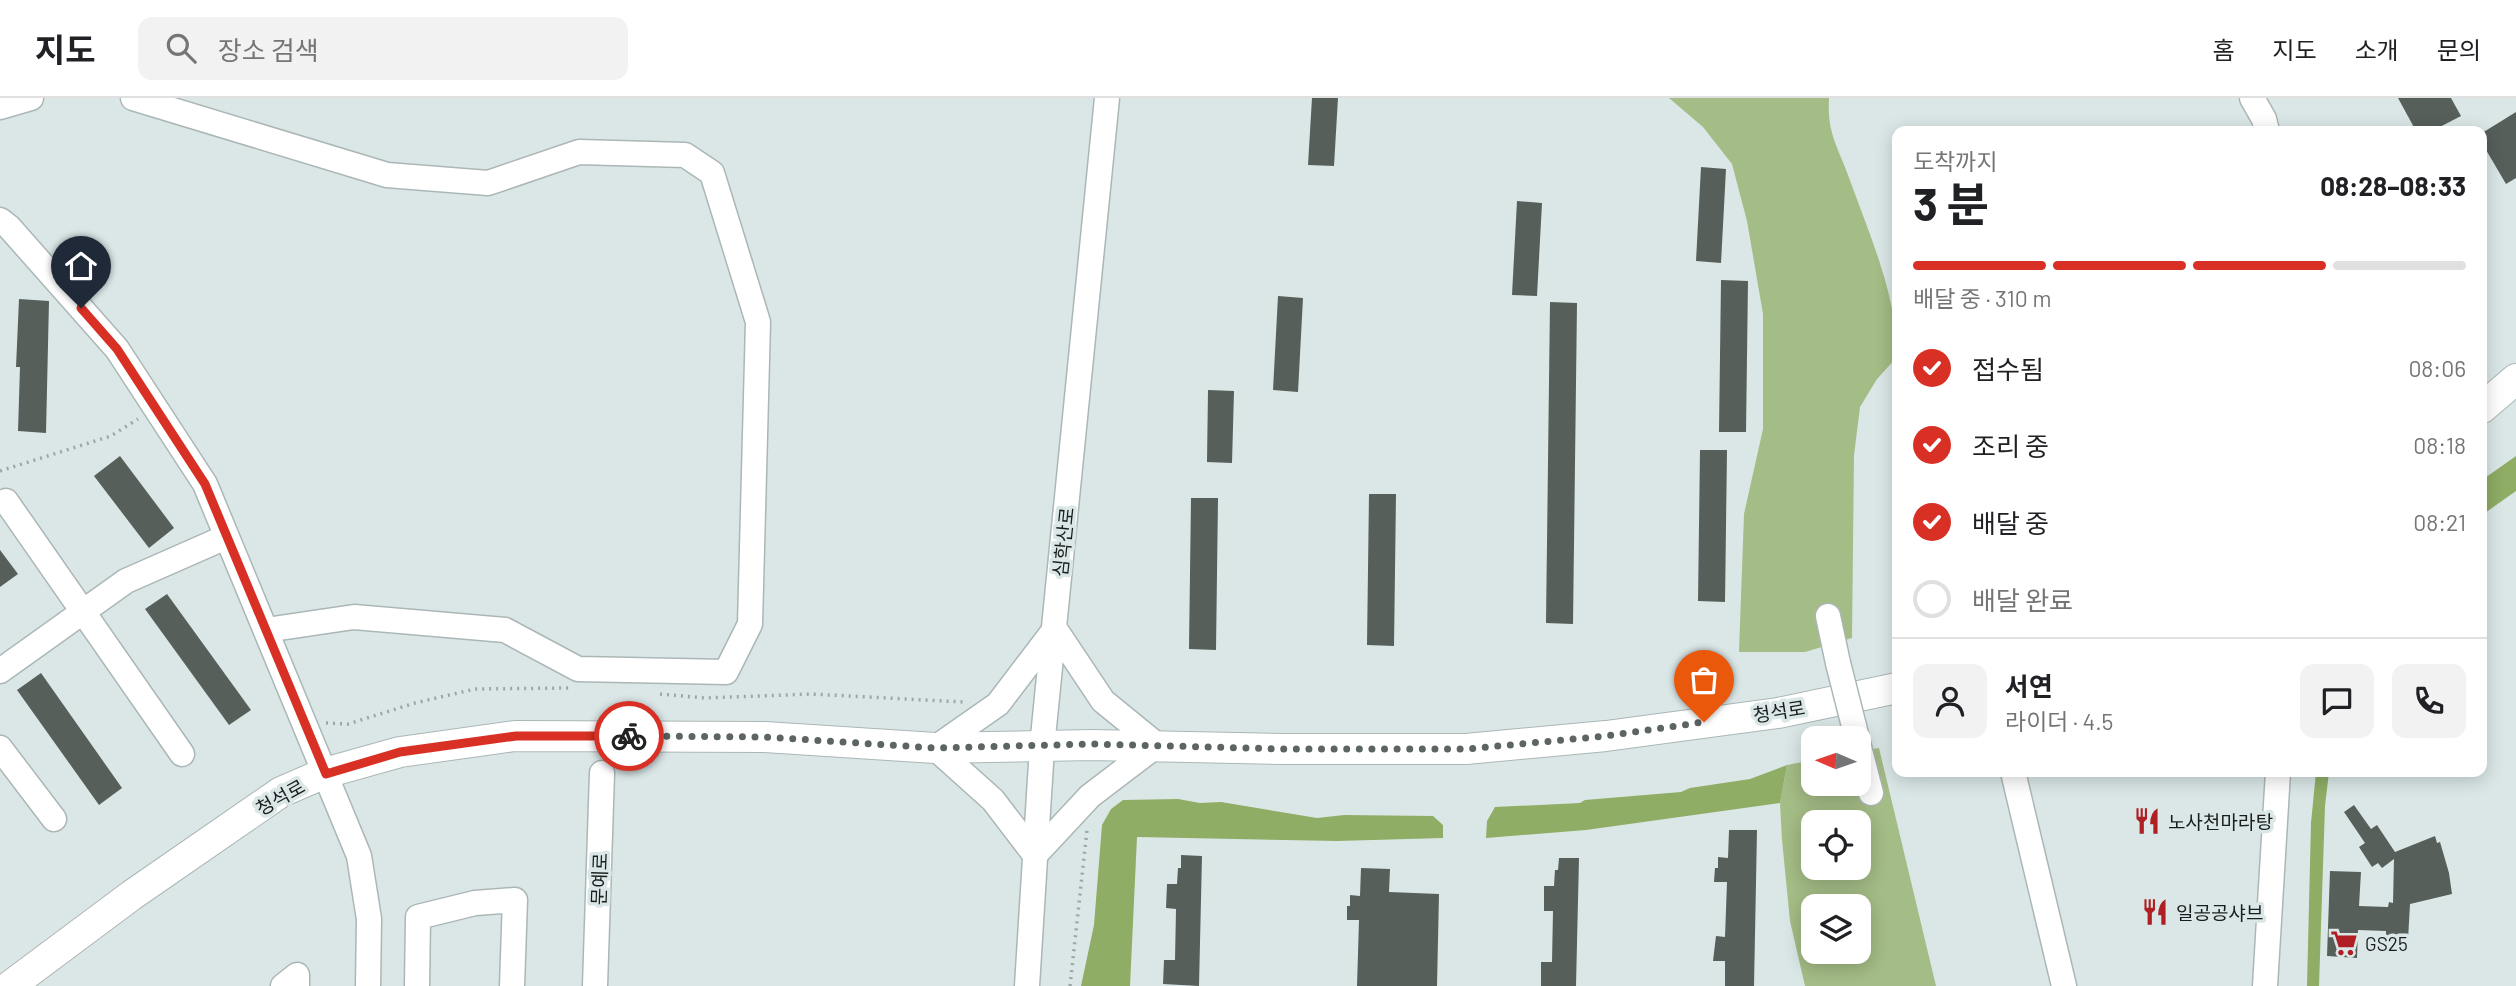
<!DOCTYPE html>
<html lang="ko">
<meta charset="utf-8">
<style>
body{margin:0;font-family:Barlow,"Noto Sans KR",sans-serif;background:#f2f2f2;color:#202124;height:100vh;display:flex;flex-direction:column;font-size:26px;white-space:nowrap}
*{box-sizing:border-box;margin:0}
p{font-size:23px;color:#757577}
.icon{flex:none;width:38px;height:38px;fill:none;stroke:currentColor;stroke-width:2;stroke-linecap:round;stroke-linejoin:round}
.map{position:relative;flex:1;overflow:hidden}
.sheet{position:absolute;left:1892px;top:28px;width:595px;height:651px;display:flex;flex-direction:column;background:#fff;border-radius:14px;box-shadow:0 4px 18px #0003}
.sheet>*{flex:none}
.needle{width:46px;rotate:272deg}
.tools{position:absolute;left:1801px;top:628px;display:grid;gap:14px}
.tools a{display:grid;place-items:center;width:70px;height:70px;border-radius:14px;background:#fff;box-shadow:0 4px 18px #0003;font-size:35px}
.pin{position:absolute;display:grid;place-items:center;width:60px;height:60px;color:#fff;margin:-72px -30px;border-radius:50% 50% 50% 0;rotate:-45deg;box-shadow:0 0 7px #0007}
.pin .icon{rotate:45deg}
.courier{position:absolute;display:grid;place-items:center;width:70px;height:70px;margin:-35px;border:5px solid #d93025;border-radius:50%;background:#fff;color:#222;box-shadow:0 2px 9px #0007}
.overview em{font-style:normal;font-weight:700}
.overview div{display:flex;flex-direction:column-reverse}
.overview{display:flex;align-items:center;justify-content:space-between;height:119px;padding:0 21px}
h1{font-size:46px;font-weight:700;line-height:52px}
.bar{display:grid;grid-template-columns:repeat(4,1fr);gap:10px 7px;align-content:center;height:84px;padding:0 21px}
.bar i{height:9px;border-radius:5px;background:#e0e0e0}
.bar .on{background:#d93025}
.bar p{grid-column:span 4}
.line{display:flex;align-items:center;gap:18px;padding:0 21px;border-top:2px solid #e0e0e0}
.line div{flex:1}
.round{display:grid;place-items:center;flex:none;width:74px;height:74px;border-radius:14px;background:#f2f2f2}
ol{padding:0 21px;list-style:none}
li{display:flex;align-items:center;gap:21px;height:77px}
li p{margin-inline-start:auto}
li .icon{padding:7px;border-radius:50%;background:#d93025;color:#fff;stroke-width:4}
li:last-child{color:#757577}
li i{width:38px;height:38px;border:4px solid #e0e0e0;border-radius:50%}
header{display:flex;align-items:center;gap:42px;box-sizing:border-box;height:98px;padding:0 35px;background:#fff;border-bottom:2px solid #e0e0e0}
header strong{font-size:33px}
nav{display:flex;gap:38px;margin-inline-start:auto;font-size:24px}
.search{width:490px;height:63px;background:#f2f2f2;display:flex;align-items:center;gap:18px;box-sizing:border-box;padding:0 24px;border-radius:14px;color:#757577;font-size:26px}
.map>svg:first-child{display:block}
.green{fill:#a4bc85;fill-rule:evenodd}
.forest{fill:#8fad65}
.building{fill:#575f5a}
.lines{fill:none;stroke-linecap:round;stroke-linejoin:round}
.minor-casing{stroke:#abb7b6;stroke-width:27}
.major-casing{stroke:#abb7b6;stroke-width:32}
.path{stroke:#9ca6a6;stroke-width:3.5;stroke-dasharray:2 5;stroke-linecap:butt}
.minor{stroke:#fff;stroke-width:24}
.major{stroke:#fff;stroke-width:30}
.minor-bridge-casing{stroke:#abb7b6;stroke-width:27;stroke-linecap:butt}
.minor-bridge{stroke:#fff;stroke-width:24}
.done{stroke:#5d6464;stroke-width:7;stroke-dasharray:0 12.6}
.route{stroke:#d93025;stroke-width:9}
.labels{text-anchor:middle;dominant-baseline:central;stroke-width:7;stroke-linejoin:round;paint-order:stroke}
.street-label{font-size:19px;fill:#191d1d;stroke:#dbe7e7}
.poi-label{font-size:19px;fill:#191d1d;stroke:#dbe7e7;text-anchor:start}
</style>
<header>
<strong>지도</strong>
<div class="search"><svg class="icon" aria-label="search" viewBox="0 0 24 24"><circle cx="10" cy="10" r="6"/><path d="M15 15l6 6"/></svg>장소 검색</div>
<nav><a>홈</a><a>지도</a><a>소개</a><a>문의</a></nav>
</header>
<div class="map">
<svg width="2516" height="888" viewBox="0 0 2516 888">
<rect width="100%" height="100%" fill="#dbe7e7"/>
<g class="green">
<path d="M 1669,0 L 1829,0 C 1827,35 1837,47 1848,77 C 1869,136 1897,196 1897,259 L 1877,281 L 1860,309 L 1854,357 L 1852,540 L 1805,554 L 1739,554 L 1744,416 L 1763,331 L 1763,216 L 1747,123 L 1732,66 L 1703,29 Z"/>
<path d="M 1879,650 L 1936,888 L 1805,888 L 1790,823 L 1782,742 L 1780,705 L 1787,667 L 1813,662 L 1813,686 L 1858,686 L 1859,653 ZM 1813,724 L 1858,724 L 1858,770 L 1813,770 ZM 1813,808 L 1858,808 L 1858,854 L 1813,854 Z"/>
</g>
<g class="forest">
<path d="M 2516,358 L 2516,393 L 2482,417 L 2482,382 Z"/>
<path d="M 1787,667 L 1780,705 L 1586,732 L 1486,740 L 1487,723 L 1495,709 L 1580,705 L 1585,702 L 1681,694 L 1690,690 L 1750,681 Z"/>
<path d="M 2316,674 L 2329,674 L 2325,708 L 2319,888 L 2307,888 L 2311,725 Z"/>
<path d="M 1178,701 L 1200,705 L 1221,704 L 1317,720 L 1344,717 L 1433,718 L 1443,727 L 1443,740 L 1337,743 L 1137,739 L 1130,888 L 1081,888 L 1094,827 L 1102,727 L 1111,711 L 1123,702 Z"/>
</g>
<g class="building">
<path d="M 1312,0 L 1338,0 L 1334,68 L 1308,67 Z"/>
<path d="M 2398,0 L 2451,0 L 2461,18 L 2432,33 L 2416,33 Z"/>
<path d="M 2516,14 L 2516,80 L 2506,86 L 2482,45 L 2482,35 Z"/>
<path d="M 1701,69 L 1726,71 L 1721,165 L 1696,163 Z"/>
<path d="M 1517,103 L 1542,105 L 1537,198 L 1512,197 Z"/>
<path d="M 1721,182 L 1748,183 L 1746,334 L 1719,334 Z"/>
<path d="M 1278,198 L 1303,200 L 1298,294 L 1273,292 Z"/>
<path d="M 19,201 L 49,203 L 46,335 L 18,333 L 20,269 L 16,269 Z"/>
<path d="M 1550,204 L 1577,205 L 1573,526 L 1546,525 Z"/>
<path d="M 1208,292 L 1234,293 L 1232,365 L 1207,364 Z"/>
<path d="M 1700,352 L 1727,352 L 1725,504 L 1698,503 Z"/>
<path d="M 120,358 L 174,430 L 149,450 L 94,378 Z"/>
<path d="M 1369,396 L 1396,396 L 1394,548 L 1367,547 Z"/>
<path d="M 1191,400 L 1218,400 L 1216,552 L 1189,551 Z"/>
<path d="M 0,452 L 18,476 L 0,489 Z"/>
<path d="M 167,496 L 251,612 L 229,627 L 145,511 Z"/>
<path d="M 41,575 L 122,690 L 99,707 L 17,592 Z"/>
<path d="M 2354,707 L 2371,731 L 2377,727 L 2395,754 L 2435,738 L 2437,745 L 2440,744 L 2449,775 L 2452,796 L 2410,806 L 2408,842 L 2386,841 L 2386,833 L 2358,832 L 2357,860 L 2327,858 L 2330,773 L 2361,774 L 2359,808 L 2388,809 L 2389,804 L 2393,805 L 2394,761 L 2382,770 L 2378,765 L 2372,769 L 2359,749 L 2365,745 L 2344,714 Z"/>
<path d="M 1729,732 L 1757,732 L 1754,888 L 1725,888 L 1725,863 L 1713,863 L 1716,838 L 1725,839 L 1727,784 L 1714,784 L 1715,770 L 1718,770 L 1718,759 L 1728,760 Z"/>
<path d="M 1181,757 L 1202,758 L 1199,888 L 1163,886 L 1164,862 L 1175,862 L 1176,811 L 1166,810 L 1167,786 L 1177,786 L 1178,770 L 1181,770 Z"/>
<path d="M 1559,760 L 1579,760 L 1576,888 L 1541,888 L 1541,864 L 1552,864 L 1553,813 L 1544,813 L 1544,788 L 1554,788 L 1555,772 L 1558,772 Z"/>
<path d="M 1361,770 L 1390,771 L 1389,794 L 1439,796 L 1437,888 L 1357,888 L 1359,822 L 1347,822 L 1347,808 L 1350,808 L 1350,797 L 1360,798 Z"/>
</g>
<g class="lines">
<defs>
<g id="minor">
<path d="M 133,0 L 387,77 L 488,85 L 579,54 L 685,57 L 712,75 L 758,224 L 750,526 L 726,574 L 578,571 L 505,532 L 354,519 L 266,532"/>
<path d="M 2252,0 L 2264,21 L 2267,33"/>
<path d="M 0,9 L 31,0"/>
<path d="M 0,122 L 9,129 L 117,251 L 205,386 L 359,758 L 369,821 L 368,888"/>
<path d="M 6,403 L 182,656"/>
<path d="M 1828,518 L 1838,565"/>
<path d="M 1055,531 L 1103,603 L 1157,647 L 1090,698 L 1035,757 L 993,702 L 935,650 L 998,606 Z"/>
<path d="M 0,573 L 126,483 L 226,439"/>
<path d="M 1858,645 L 1871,695"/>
<path d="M 0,650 L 54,721"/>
<path d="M 2013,674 L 2064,888"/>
<path d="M 283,888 L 297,877 L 297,888"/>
<path d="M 417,888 L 418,819 L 475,805 L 515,802 L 512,888"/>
<path d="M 595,888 L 602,675"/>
<path d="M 1027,888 L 1042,649 L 1107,0"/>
<path d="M 2265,888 L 2278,674"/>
</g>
<g id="major">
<path d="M 2482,310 L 2516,281"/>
<path d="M 10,888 L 132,797 L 281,694 L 325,675 L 400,654 L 515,638 L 765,639 L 935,650 L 1092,647 L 1284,651 L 1466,651 L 1606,638 L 1778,615 L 1897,590"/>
</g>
</defs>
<use href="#minor" class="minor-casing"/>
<use href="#major" class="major-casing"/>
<g class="path">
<path d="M 0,373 L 111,338 L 138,321"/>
<path d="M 660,596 L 705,600 L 811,596 L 963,604"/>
<path d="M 326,625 L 348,626 L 415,605 L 475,591 L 569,590"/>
<path d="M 1070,888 L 1087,732"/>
</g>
<use href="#minor" class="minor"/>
<use href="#major" class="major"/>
<defs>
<path id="minor-bridge" d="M 1838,565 L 1857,640"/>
</defs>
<use href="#minor-bridge" class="minor-bridge-casing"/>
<use href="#minor-bridge" class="minor-bridge"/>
</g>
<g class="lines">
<path class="done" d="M 629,638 L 765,639 L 935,650 L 1092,646 L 1284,651 L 1466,651 L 1606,638 L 1704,624"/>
<path class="route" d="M 81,210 L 117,251 L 205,386 L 326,676 L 400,654 L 516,638 L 629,638"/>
</g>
<defs>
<symbol id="restaurant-bare" viewBox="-9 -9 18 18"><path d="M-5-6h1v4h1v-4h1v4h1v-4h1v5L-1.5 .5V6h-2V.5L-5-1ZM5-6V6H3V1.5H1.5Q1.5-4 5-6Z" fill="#b01f23" stroke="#dbe7e7" stroke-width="2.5" paint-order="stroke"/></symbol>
<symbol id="supermarket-bare" viewBox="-9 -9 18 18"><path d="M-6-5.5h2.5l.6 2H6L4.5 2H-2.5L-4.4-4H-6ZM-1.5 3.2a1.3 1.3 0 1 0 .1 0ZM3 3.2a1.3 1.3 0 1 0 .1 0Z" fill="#b01f23" stroke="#dbe7e7" stroke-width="2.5" paint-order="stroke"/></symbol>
</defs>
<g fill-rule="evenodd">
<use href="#restaurant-bare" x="2128" y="704" width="38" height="38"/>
<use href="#restaurant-bare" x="2136" y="795" width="38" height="38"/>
<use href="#supermarket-bare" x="2325" y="826" width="38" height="38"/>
</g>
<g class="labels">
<g class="street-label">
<text transform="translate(1063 444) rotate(-84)">심학산로</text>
<text transform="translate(1779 613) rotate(-9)">청석로</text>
<text transform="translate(280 699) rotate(-29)">청석로</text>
<text transform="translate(599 781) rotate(-88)">문예로</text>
</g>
<g class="poi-label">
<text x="2168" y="723">노사천마라탕</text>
<text x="2176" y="814">일공공샤브</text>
<text x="2365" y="845">GS25</text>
</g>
</g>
</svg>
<div class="tools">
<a><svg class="needle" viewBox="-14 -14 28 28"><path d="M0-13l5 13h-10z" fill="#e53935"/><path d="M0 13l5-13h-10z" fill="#757577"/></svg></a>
<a><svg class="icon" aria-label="locate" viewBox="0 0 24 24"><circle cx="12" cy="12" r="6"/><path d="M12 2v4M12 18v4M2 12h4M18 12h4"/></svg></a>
<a><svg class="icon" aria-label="layers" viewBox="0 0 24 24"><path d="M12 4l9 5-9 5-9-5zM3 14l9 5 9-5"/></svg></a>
</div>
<div class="pin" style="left:1704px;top:624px;background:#ea580c"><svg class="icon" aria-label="bag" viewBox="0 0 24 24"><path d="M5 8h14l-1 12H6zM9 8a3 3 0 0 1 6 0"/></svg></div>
<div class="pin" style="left:81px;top:210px;background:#1f2937"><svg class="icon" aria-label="home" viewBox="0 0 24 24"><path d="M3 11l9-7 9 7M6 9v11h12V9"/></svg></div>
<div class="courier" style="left:629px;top:638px"><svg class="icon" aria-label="bike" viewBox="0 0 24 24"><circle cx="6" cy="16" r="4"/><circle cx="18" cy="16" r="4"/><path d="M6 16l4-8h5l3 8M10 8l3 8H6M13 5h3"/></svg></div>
<section class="sheet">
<div class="overview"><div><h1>3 분</h1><p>도착까지</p></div><em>08:28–08:33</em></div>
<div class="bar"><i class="on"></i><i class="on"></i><i class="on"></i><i></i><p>배달 중 · 310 m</p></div>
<ol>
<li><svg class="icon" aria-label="check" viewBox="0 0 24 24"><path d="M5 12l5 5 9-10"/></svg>접수됨<p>08:06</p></li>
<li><svg class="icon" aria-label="check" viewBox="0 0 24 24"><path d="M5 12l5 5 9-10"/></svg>조리 중<p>08:18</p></li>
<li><svg class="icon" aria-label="check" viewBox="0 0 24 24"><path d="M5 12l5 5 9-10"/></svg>배달 중<p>08:21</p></li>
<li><i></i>배달 완료</li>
</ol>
<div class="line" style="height:126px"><a class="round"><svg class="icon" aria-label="person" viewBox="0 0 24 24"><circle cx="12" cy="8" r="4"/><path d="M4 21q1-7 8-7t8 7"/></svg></a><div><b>서연</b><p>라이더 · 4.5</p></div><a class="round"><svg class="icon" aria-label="chat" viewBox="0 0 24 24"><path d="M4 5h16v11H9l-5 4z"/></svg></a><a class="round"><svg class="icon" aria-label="phone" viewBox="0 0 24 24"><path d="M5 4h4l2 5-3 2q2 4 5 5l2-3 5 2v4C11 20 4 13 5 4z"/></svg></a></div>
</section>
</div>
